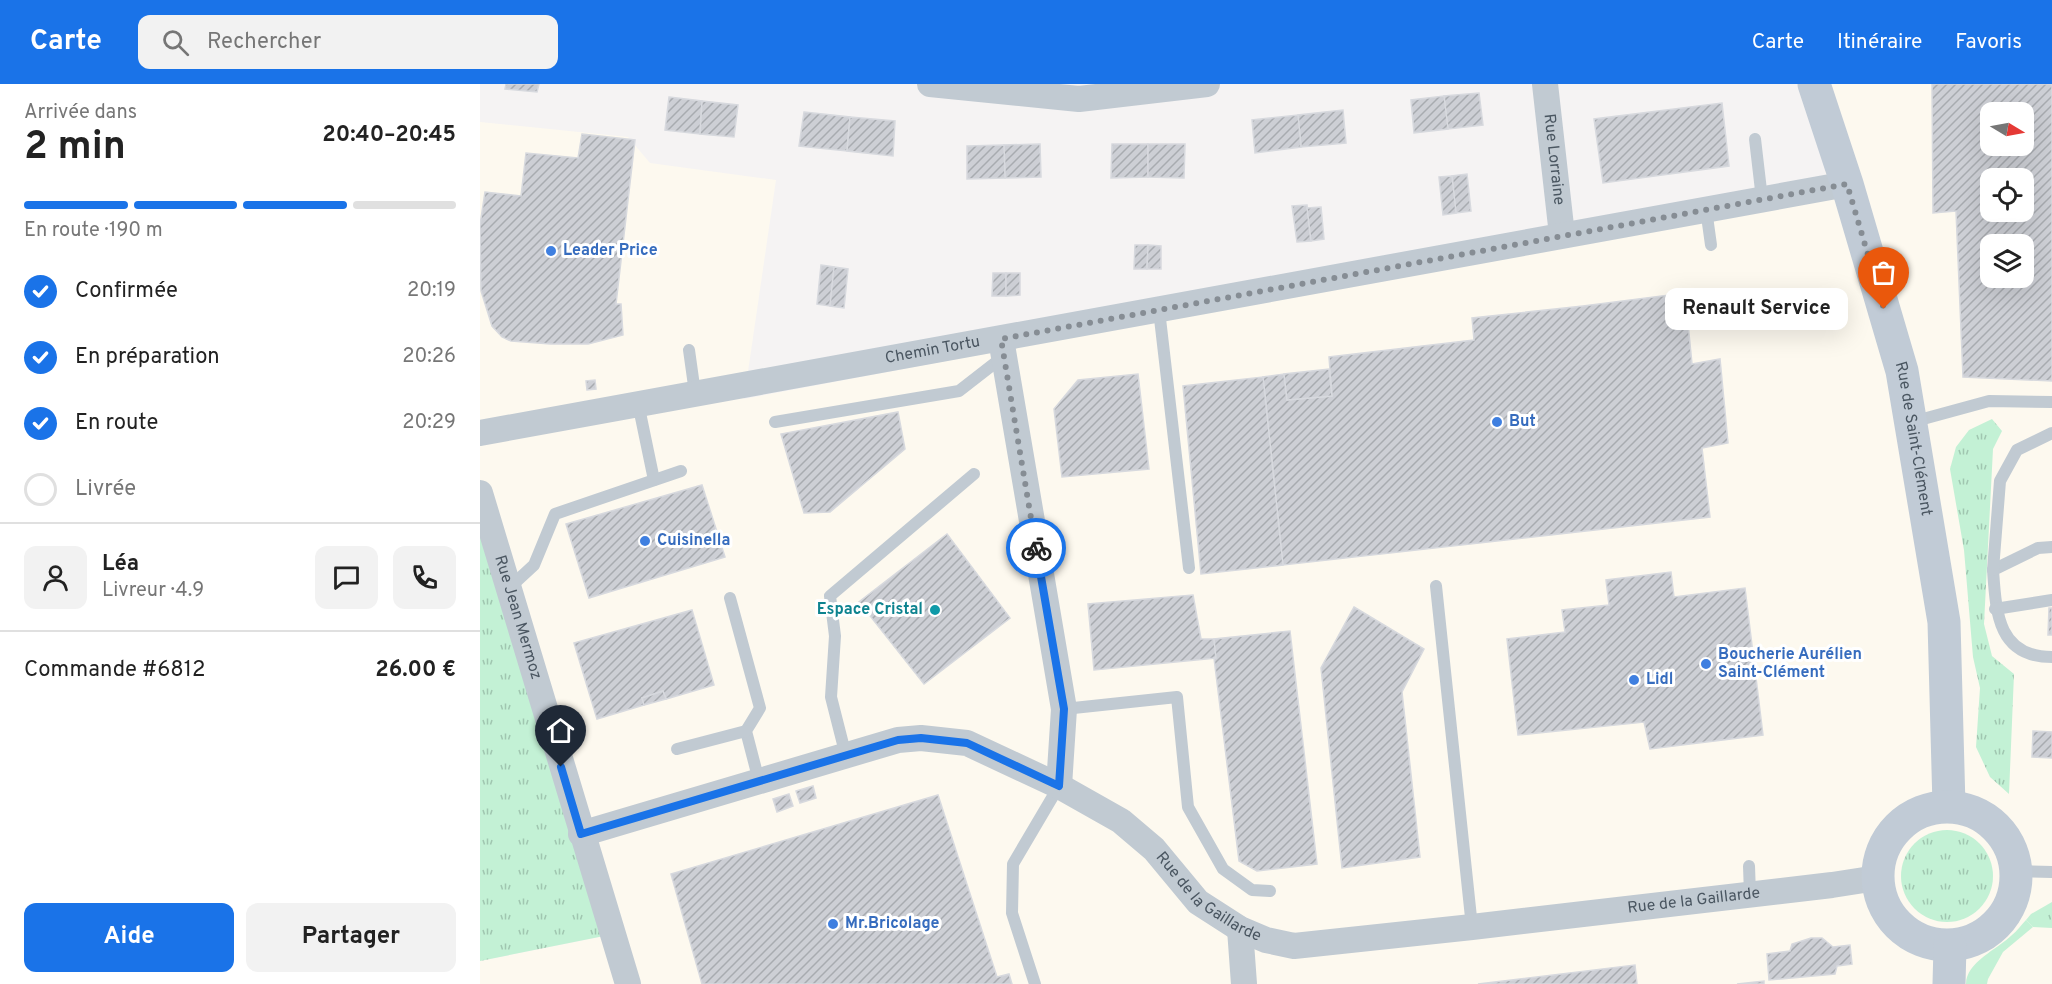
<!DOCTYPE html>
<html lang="fr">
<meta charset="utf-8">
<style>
body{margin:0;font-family:Overpass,sans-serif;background:#f2f2f2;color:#222;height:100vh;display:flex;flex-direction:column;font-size:22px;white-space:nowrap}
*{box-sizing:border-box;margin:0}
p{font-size:20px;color:#767676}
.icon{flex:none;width:33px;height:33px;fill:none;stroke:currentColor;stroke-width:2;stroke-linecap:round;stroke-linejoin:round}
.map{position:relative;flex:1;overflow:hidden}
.side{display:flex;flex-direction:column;background:#fff;width:480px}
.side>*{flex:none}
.needle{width:39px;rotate:100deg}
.tools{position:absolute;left:1500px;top:18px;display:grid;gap:12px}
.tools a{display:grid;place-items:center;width:54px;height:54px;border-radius:12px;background:#fff;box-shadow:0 6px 24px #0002;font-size:30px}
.pin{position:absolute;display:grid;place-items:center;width:51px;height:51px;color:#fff;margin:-62px -26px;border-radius:50% 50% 50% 0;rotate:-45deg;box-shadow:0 0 6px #0007}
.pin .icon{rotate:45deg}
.courier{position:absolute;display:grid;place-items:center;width:60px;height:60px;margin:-30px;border:4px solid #1a73e8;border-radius:50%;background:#fff;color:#222;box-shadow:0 2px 8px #0007}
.bubble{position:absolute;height:42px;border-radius:12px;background:#fff;box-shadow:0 6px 24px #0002;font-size:20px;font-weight:700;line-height:42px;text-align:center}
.headline em{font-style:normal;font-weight:700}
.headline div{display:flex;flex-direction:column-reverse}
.headline{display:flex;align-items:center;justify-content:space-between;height:102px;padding:0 24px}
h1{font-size:39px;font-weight:700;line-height:45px}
.bar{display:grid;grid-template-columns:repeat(4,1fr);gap:9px 6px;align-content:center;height:72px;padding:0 24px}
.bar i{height:8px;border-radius:4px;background:#e0e0e0}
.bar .current{background:#1a73e8}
.bar p{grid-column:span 4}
.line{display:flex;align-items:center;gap:15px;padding:0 24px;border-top:2px solid #e0e0e0}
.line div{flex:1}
.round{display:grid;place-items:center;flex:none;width:63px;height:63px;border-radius:12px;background:#f2f2f2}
ol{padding:0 24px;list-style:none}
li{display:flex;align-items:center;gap:18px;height:66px}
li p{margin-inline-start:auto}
li .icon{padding:6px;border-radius:50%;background:#1a73e8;color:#fff;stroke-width:4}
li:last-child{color:#767676}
li i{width:33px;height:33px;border:3px solid #e0e0e0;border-radius:50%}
.cta{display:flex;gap:12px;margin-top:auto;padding:12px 24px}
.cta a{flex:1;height:69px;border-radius:12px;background:#1a73e8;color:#fff;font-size:24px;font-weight:700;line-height:69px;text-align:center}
.cta a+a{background:#f2f2f2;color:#222}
header{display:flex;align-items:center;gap:36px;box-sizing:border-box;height:84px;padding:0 30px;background:#1a73e8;color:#fff}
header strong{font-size:28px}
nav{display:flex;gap:33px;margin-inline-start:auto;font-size:21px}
.search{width:420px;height:54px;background:#f2f2f2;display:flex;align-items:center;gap:15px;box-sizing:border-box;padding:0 21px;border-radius:12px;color:#767676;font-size:22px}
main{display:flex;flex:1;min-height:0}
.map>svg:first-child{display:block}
.commercial{fill:#fdf9ef;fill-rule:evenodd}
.grass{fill:url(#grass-tufts)}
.garden{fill:#c3f1d5}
.building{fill:url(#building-hatch);stroke:#d7d9de;stroke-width:1.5;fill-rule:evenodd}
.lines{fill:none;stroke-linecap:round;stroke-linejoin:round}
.lane{stroke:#c1cad2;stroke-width:12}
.street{stroke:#c1cad2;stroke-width:26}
.secondary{stroke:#c1cbd6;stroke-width:33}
.done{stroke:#868d94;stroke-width:6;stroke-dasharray:0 10.8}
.route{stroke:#1a73e8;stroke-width:8}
.shop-dot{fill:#3f7fe0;stroke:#fff;stroke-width:2}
.culture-dot{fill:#0f9aa8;stroke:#fff;stroke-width:2}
.labels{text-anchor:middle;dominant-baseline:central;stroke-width:6;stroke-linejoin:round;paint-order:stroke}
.street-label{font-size:16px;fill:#4a5661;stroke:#fff}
.shop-label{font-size:16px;font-weight:bold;fill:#366cbe;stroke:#fff;text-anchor:start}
.culture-label{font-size:16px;font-weight:bold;fill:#0d838f;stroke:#fff;text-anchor:end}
</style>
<header>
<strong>Carte</strong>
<div class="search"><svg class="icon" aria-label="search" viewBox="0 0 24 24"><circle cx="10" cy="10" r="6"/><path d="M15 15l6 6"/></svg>Rechercher</div>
<nav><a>Carte</a><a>Itinéraire</a><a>Favoris</a></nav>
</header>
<main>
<section class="side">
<div class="headline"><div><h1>2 min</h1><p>Arrivée dans</p></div><em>20:40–20:45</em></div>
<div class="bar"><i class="current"></i><i class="current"></i><i class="current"></i><i></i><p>En route · 190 m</p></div>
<ol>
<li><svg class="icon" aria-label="check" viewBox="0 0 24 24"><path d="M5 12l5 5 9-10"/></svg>Confirmée<p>20:19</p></li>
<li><svg class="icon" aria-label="check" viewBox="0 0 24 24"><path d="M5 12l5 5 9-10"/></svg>En préparation<p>20:26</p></li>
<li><svg class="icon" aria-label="check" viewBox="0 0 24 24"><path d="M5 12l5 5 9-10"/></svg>En route<p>20:29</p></li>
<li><i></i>Livrée</li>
</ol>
<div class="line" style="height:108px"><a class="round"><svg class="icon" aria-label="person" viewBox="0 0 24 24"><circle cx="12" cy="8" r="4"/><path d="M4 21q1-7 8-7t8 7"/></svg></a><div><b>Léa</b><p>Livreur · 4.9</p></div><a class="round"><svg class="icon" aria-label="chat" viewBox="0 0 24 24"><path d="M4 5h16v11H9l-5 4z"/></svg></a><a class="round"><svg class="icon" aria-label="phone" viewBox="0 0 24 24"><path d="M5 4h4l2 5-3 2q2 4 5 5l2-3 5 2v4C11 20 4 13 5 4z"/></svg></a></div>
<div class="line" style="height:78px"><div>Commande #6812</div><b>26.00 €</b></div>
<div class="cta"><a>Aide</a><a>Partager</a></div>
</section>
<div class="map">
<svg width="1572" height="900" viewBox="0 0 1572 900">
<defs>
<pattern id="grass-tufts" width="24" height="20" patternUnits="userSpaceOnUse" patternTransform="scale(1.5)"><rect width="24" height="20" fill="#c3f1d5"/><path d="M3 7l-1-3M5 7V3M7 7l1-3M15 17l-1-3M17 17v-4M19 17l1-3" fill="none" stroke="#a0c6b0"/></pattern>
<pattern id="building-hatch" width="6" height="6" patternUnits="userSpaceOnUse" patternTransform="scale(1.5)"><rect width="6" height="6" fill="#cdcfd5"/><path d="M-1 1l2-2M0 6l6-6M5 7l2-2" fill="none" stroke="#a8abb0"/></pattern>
</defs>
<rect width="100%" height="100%" fill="#f5f3f3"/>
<path class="commercial" d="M 1332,0 L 1572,0 L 1572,900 L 0,900 L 0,877 L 129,851 L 0,428 L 0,38 L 148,53 L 170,79 L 296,96 L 264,315 L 1349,111 ZM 1510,28 L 1544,28 L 1544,62 L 1510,62 ZM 1510,94 L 1544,94 L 1544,128 L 1510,128 ZM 1510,160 L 1544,160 L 1544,194 L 1510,194 Z"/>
<g class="grass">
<path d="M 1512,335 L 1522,347 L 1513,365 L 1504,540 L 1512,572 L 1534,590 L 1529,710 L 1510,693 L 1496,663 L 1500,604 L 1493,573 L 1484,466 L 1470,385 L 1476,363 L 1489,346 Z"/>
<path d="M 0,428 L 129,851 L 0,877 Z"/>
<circle cx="1467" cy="792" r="46"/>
<path d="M 1572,818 L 1572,844 L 1553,843 L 1546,836 L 1551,830 Z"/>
</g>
<path class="garden" d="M 1546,836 L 1553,843 L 1523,868 L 1508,895 L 1507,900 L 1486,900 C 1486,878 1518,865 1532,851 C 1537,847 1541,841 1546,836 Z"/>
<g class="building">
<path d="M 26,0 L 59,0 L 57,8 L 25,5 Z"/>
<path d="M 1452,0 L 1572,0 L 1572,297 L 1483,293 L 1476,127 L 1453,129 ZM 1510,28 L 1544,28 L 1544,62 L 1510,62 ZM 1510,94 L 1544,94 L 1544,128 L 1510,128 ZM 1510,160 L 1544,160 L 1544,194 L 1510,194 Z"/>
<path d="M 999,9 L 1003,41 L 968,45 L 964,12 Z"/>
<path d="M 964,12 L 968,45 L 934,49 L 931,16 Z"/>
<path d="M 189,13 L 222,17 L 220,50 L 185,46 Z"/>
<path d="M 222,17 L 258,21 L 254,53 L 220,50 Z"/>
<path d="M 1242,19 L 1249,82 L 1123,99 L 1114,35 Z"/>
<path d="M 863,26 L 866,59 L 821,63 L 818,31 Z"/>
<path d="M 324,28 L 370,33 L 367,67 L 319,62 Z"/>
<path d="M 818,31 L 821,63 L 775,69 L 772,36 Z"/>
<path d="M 370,33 L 415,37 L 413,72 L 367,67 Z"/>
<path d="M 102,50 L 155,56 L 136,220 L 141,220 L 143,251 L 108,260 L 71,260 L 31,257 L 22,253 L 12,242 L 1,207 L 0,141 L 5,108 L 41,112 L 46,69 L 98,74 Z"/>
<path d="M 560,60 L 561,93 L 525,94 L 524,61 Z"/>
<path d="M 632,60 L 668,60 L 668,93 L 631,94 Z"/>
<path d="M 668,60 L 705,60 L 704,94 L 668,93 Z"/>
<path d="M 524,61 L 525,94 L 487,95 L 487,62 Z"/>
<path d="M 987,90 L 991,127 L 976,129 L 972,92 Z"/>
<path d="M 972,92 L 976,129 L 963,131 L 959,93 Z"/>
<path d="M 827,121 L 831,157 L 817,158 L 812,122 Z"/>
<path d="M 841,123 L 844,155 L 831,157 L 827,124 Z"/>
<path d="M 655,161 L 668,161 L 667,185 L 654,185 Z"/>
<path d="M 668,161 L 681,162 L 681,185 L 667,185 Z"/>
<path d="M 341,181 L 354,183 L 350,222 L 337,220 Z"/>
<path d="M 354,183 L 368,185 L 364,224 L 350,222 Z"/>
<path d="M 513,189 L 526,189 L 526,212 L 512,212 Z"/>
<path d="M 526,189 L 540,189 L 540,211 L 526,212 Z"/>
<path d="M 1205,209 L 1212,280 L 1240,275 L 1248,359 L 1222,364 L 1230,433 L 803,481 L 783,293 L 804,290 L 807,316 L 852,312 L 849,273 L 994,256 L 992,234 L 1103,222 Z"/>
<path d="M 849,285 L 852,312 L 807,316 L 804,290 Z"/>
<path d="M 658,290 L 669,385 L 582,393 L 574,325 L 598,296 Z"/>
<path d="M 783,293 L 803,481 L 721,490 L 703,302 Z"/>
<path d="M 115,296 L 116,305 L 107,306 L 106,297 Z"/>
<path d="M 418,328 L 425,365 L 350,428 L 324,429 L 301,350 Z"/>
<path d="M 222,401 L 245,473 L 109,514 L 86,440 Z"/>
<path d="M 467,450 L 530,534 L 444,600 L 379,518 Z"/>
<path d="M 1191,488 L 1194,513 L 1265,504 L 1283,651 L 1170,665 L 1164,638 L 1038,651 L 1027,555 L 1085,548 L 1082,526 L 1129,521 L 1126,496 Z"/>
<path d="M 713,511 L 721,555 L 734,555 L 736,574 L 614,586 L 608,520 Z"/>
<path d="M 874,523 L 944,565 L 922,608 L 940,773 L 862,784 L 841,584 Z"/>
<path d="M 1569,524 L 1572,524 L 1572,551 L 1568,551 Z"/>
<path d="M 212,526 L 234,601 L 186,615 L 183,607 L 162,614 L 164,621 L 117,635 L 94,559 Z"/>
<path d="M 810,547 L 837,780 L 777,787 L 759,777 L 734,574 L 736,574 L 734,555 Z"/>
<path d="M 183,607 L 186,615 L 164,621 L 162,614 Z"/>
<path d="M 1553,647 L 1572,648 L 1572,674 L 1552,673 Z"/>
<path d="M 333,702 L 336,714 L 320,719 L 316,707 Z"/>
<path d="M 309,710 L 313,722 L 297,728 L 293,715 Z"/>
<path d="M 458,711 L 517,893 L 529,890 L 532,900 L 222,900 L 191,790 Z"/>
<path d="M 1331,854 L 1342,854 L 1353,863 L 1370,861 L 1372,880 L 1357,882 L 1355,890 L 1289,896 L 1287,870 L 1310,867 L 1312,860 Z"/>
<path d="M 1155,881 L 1157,900 L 998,900 L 1065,892 Z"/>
<path d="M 1284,897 L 1284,900 L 1257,900 Z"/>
</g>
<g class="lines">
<g class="lane">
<path d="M 1275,55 L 1282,115"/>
<path d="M 1226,125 L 1231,161"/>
<path d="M 679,226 L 709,484"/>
<path d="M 209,266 L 215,309"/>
<path d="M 158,319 L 174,396"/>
<path d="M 295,338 L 479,307 L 524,272"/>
<path d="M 1432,338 L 1509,317 L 1572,318"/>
<path d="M 1572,463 L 1558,464 L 1513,486 C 1516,529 1518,573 1572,573"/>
<path d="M 1513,486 L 1520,397 L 1537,366 L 1572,349"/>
<path d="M 956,502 L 992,843"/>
<path d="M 28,505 L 54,481 L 75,430 L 201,387"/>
<path d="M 250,514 L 280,624 L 266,647 L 279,697"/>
<path d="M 1515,525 L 1572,516"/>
<path d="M 584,625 L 697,613 L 708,723 L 743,785 L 772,806 L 790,807"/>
<path d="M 197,665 L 266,647"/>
<path d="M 366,672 L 351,613 L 355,552 L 350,512 L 494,390"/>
<path d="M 1269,782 L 1270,810"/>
<path d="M 1537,787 L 1572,788"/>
<path d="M 555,900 L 532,829 L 533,780 L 579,702"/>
</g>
<g class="street">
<path d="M 450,0 L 599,15 L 727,0"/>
<path id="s1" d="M 1065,0 L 1082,151"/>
<path d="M 521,255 L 584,625 L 579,702"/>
<path id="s2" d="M 0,349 L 1367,100"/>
<path id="s3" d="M 0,409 L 148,900"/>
<path id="s4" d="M 101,750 L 418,656 L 441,654 L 487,659 L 579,702 L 641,737 L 674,765 L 718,818 L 760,845 L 786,856 L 814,862 L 992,843 L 1352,801 L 1397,794"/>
<path d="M 760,845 L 764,900"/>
</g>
<g class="secondary">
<path id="s5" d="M 1334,0 L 1367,100 L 1422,287 L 1464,538 L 1469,722"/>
<circle cx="1467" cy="792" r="69"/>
<path d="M 1469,900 L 1470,862"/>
</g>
</g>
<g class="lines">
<path class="done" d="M 556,464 L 521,255 L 1367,100 L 1404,225"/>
<path class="route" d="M 81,683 L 101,750 L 418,656 L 441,654 L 487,659 L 579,702 L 584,625 L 556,464"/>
</g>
<g class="shop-dot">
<circle cx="71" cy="167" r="6"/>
<circle cx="1017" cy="338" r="6"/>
<circle cx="165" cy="457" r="6"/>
<circle cx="1226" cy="580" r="6"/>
<circle cx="1154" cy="596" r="6"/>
<circle cx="353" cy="840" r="6"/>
</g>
<circle class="culture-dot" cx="455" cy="526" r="6"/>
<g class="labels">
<g class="street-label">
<text stroke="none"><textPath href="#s1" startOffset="76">Rue Lorraine</textPath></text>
<text stroke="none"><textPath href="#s2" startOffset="460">Chemin Tortu</textPath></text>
<text stroke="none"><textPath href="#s5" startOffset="369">Rue de Saint-Clément</textPath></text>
<text stroke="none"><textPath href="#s3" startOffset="130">Rue Jean Mermoz</textPath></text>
<text stroke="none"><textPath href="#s4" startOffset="690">Rue de la Gaillarde</textPath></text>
<text stroke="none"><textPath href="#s4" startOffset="1194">Rue de la Gaillarde</textPath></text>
</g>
<g class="shop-label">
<text x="83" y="167">Leader Price</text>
<text x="1029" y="338">But</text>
<text x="177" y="457">Cuisinella</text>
<text x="1238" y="571">Boucherie Aurélien<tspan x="1238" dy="18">Saint-Clément</tspan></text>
<text x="1166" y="596">Lidl</text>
<text x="365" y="840">Mr.Bricolage</text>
</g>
<g class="culture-label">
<text x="443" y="526">Espace Cristal</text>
</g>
</g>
</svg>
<div class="tools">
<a><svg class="needle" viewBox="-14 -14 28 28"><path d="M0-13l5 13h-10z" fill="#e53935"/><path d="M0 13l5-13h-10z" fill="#767676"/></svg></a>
<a><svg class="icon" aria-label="locate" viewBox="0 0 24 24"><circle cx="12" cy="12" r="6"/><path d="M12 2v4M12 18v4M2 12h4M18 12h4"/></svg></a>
<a><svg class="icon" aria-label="layers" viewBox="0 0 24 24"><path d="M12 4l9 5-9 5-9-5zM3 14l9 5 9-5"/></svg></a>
</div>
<div class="pin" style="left:1404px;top:225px;background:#ea580c"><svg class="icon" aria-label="bag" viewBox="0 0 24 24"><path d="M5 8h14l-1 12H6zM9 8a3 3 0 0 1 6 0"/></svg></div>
<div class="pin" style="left:81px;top:683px;background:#1f2937"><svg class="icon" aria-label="home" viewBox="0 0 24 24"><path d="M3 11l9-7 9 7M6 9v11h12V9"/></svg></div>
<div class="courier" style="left:556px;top:464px"><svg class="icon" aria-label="bike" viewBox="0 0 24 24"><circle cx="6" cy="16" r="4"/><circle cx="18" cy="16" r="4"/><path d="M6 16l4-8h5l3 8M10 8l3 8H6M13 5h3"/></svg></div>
<div class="bubble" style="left:1185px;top:204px;width:183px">Renault Service</div>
</div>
</main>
